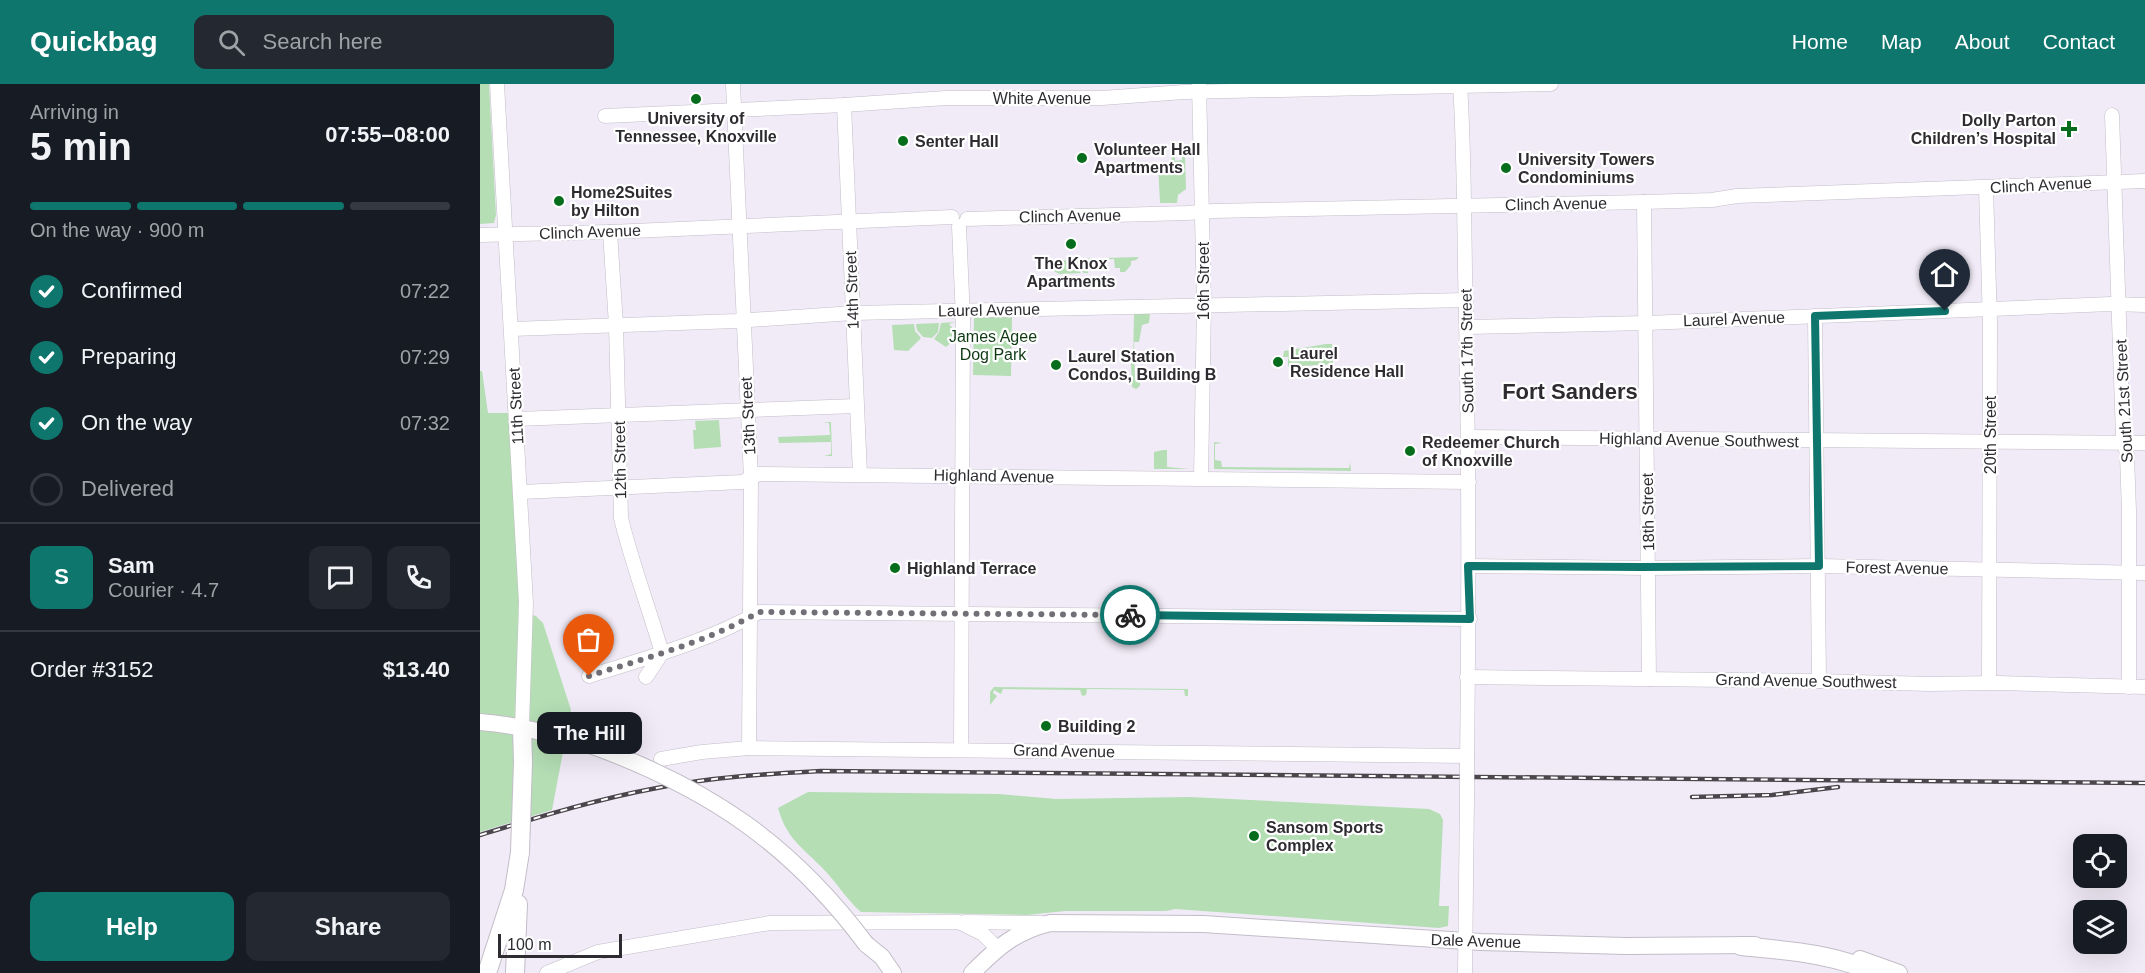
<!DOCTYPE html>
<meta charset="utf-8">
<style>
body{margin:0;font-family:Helvetica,sans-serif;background:#242831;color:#f1f3f6;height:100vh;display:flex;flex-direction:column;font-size:22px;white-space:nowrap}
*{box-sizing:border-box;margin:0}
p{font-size:20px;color:#9ea1a6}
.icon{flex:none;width:33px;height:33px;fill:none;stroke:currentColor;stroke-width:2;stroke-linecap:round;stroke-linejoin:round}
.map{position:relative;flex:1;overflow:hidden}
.sheet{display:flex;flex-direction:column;background:#171b24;width:480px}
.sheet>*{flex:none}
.controls{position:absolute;left:1593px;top:750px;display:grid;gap:12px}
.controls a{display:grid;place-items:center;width:54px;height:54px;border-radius:12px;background:#171b24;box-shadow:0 6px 24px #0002;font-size:30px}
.scale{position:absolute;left:18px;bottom:15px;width:124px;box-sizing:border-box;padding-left:6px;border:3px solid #2f2c31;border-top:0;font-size:16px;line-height:21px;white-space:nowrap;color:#2f2c31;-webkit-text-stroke:4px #fff;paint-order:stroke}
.pin{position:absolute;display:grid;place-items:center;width:51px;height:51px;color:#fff;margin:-62px -26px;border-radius:50% 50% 50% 0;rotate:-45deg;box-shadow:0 0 6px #0007}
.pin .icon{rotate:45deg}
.courier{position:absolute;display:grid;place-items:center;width:60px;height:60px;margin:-30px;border:4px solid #0f766e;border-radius:50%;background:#fff;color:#222;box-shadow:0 2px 8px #0007}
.bubble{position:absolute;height:42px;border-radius:12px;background:#171b24;box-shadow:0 6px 24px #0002;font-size:20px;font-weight:800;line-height:42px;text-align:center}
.headline em{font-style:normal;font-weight:800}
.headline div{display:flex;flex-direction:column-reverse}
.headline{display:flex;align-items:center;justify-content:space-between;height:102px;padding:0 30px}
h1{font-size:39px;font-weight:800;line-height:45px}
.bar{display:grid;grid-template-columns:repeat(4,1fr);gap:9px 6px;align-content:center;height:72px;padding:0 30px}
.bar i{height:8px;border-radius:4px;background:#363941}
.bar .current{background:#0f766e}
.bar p{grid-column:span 4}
.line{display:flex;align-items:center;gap:15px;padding:0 30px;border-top:2px solid #363941}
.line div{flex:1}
.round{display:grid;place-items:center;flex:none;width:63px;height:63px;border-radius:12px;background:#242831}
ol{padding:0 30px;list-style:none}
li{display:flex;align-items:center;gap:18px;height:66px}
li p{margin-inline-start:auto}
li .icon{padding:6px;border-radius:50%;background:#0f766e;color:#fff;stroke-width:4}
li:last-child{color:#9ea1a6}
li i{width:33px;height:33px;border:3px solid #363941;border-radius:50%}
.action{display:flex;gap:12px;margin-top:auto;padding:12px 30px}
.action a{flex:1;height:69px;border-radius:12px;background:#0f766e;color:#fff;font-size:24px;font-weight:800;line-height:69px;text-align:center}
.action a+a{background:#242831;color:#f1f3f6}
header{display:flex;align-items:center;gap:36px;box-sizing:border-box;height:84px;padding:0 30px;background:#0f766e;color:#fff}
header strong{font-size:28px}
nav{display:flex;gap:33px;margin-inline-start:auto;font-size:21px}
.search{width:420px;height:54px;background:#242831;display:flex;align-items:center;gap:15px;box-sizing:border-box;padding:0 21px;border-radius:12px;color:#9ea1a6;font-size:22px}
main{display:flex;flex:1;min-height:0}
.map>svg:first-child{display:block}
.green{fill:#b5deb5}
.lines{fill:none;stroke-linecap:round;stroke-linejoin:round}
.secondary-casing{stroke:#c2bdc8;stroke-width:15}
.primary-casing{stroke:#c2bdc8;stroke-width:18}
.highway-casing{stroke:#c2bdc8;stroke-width:20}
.secondary{stroke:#fff;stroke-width:14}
.primary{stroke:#fff;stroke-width:16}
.highway{stroke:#fff;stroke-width:18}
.rail-casing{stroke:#4a464c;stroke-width:4.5}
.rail{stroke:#fff;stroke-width:2;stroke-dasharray:7;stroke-linecap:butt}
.secondary-bridge-casing{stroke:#c2bdc8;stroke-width:15;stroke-linecap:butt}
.primary-bridge-casing{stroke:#c2bdc8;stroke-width:18;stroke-linecap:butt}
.highway-bridge-casing{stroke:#c2bdc8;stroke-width:20;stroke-linecap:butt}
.secondary-bridge{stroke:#fff;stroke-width:14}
.primary-bridge{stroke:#fff;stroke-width:16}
.highway-bridge{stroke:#fff;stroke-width:18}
.done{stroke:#736f76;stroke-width:6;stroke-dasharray:0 10.8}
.route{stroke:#0f766e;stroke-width:8}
.poi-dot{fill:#056d1b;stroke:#fff;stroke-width:2}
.labels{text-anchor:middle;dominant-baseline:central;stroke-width:4.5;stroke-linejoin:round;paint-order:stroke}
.street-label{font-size:16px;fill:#2f2c31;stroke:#fff}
.poi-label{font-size:16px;font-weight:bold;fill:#2f2c31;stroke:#fff;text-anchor:start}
.park-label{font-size:16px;fill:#103a14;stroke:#fff}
.district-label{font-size:22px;font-weight:bold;fill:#2f2c31;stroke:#fff}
</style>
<header>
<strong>Quickbag</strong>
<div class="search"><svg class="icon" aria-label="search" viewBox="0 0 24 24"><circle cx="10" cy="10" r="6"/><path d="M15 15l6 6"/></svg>Search here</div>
<nav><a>Home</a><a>Map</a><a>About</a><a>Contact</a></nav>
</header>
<main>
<section class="sheet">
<div class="headline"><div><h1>5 min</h1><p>Arriving in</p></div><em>07:55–08:00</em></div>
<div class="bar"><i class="current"></i><i class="current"></i><i class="current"></i><i></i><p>On the way · 900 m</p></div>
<ol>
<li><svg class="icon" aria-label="check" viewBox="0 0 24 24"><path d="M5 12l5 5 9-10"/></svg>Confirmed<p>07:22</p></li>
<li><svg class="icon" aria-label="check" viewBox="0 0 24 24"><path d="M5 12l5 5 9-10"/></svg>Preparing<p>07:29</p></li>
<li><svg class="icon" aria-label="check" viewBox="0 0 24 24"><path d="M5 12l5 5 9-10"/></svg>On the way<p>07:32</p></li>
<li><i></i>Delivered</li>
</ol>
<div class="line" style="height:108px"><b class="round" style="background:#0f766e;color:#fff">S</b><div><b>Sam</b><p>Courier · 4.7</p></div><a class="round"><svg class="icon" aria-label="chat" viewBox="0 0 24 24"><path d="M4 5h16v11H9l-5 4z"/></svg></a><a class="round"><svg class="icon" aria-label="phone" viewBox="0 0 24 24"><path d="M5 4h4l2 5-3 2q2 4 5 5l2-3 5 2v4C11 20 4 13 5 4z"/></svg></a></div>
<div class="line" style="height:78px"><div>Order #3152</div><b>$13.40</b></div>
<div class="action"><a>Help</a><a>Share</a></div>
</section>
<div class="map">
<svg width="1665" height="889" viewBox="0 0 1665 889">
<rect width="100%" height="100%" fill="#f1ebf7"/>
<g class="green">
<path d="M 0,0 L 9,0 L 16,131 L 14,139 L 0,140 Z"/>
<path d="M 702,69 L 705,71 L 706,105 L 698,111 L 697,119 L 680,119 L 678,80 L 691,79 L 692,72 L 695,72 L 695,77 L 702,76 Z"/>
<path d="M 659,173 L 656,176 L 651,177 L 651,181 L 645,188 L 640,188 L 640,184 L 635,184 L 634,175 L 613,176 L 613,185 L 608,185 L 608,189 L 604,189 L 599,185 L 599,179 L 593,179 L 589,175 Z"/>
<path d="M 588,176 L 592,180 L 592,186 L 598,186 L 601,189 L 579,190 L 574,187 L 573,177 Z"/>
<path d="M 654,230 L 670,230 L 669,239 L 662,241 L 659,258 L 654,258 L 655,296 L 660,299 L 660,302 L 656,305 L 652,303 L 651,279 L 653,279 Z"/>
<path d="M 494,233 L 532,233 L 531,292 L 493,291 Z"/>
<path d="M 475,238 L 469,240 L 475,247 L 475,255 L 466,263 L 454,255 L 459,248 L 461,239 Z"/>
<path d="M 459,239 L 458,248 L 452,254 L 443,253 L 437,246 L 436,240 Z"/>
<path d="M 434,240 L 435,247 L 441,254 L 428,267 L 414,266 L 412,241 Z"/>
<path d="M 846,260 L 852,260 L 853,280 L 808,283 L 808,273 L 803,273 L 804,267 Z"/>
<path d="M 0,287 L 2,287 L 8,329 L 29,329 L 31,340 L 41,498 L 38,527 L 56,532 L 63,539 L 91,626 L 72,726 L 0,748 Z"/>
<path d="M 239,336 L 241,363 L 214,365 L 213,346 L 216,346 L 215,337 Z"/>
<path d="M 342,338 L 351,338 L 352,372 L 344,372 L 351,370 L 351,358 L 299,359 L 298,353 L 350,351 L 349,339 Z"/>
<path d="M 734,358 L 742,359 L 735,360 L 735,376 L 741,377 L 742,383 L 869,384 L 870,378 L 871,387 L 734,385 Z"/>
<path d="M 683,366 L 687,366 L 687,383 L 710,385 L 674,385 L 674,368 Z"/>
<path d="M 514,603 L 708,605 L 708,612 L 705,612 L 704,606 L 607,605 L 606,611 L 602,612 L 600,606 L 523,605 L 521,610 L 514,606 L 513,609 L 517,612 L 510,621 L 510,608 Z"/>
<path d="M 328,708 L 519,710 L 576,715 L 710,713 L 949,725 L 960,730 L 963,736 L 959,822 L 969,822 L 968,842 L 959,844 L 695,825 L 686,827 L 585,827 L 547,831 L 381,828 C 368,817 359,802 348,790 C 326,765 308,759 298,724 Z"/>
</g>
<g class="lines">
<defs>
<g id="secondary">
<path d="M 17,0 L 46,519 L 42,643"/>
<path d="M 253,0 L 271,394 L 269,664"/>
<path d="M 980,0 C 984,62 984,124 985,186 C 989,351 989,515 987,680"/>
<path d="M 719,1 L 724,220 L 721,394"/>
<path d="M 364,21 L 380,390"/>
<path d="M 1632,31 L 1643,352 L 1647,371 L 1649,427 L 1649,603"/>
<path d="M 125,32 L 364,21 L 466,14 L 622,14 L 704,8 L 1071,0"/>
<path d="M 1506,104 L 1510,239 L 1509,599"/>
<path d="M 1164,118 L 1169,595"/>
<path d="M 487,135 L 707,129 L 734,127 L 1164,118 L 1232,116 L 1257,112 L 1665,97"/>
<path d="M 479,142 L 483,235 L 481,666"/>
<path d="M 130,148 L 136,241 L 141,434 C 152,480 169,524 182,569 L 166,593"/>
<path d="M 0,151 L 130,148 L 472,133"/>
<path d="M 1335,232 L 1339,597"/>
<path d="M 987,243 L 1167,239 L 1631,220 L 1665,221"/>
<path d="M 32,245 L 256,237 L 373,229 L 986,216"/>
<path d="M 37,335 L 376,322"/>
<path d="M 989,353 L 1665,359"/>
<path d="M 41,408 L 262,398 L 279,390 L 989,398"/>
<path d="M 989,482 L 1169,484 L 1339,482 L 1665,489"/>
<path d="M 109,592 C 166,574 227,558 279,528 L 990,535"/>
<path d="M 987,593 L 1339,597 L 1449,600 L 1517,599 L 1665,603"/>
<path d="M 181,675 L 222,668 L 269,664 L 987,672"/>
<path d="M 485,838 L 561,839"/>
<path d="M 67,889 L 118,868 L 290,839 L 479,838 L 503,850 L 518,865"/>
<path d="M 985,889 L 987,713"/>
</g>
<g id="primary">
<path d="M 0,638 C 39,641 75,651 113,662"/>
<path d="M 386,860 L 402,873 L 413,889"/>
<path d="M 1380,875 L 1419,889"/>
<path d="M 492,889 C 517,864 534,848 570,839 L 723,840 L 1001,858 L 1146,862 L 1275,861"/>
</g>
<g id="highway">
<path d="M 42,643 L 43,678"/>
<path d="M 1261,862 C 1310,867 1350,869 1396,889"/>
<path d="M 7,889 L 34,806 L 40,768"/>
<path d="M 35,889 L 38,820"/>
</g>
</defs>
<use href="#secondary" class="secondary-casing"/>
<use href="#primary" class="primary-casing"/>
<use href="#highway" class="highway-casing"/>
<use href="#secondary" class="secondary"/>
<use href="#primary" class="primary"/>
<use href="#highway" class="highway"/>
<defs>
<g id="rail">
<path d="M 1212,713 L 1292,711 L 1358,703"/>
<path d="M 0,751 C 59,733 117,715 177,704 C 231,693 286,690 341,687 L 1665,699"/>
</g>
</defs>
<use href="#rail" class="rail-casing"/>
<use href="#rail" class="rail"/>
<defs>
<path id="secondary-bridge" d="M 987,680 L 987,713"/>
<path id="primary-bridge" d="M 113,662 C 230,705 311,760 386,860"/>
<path id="highway-bridge" d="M 40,768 L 43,678"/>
</defs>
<use href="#secondary-bridge" class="secondary-bridge-casing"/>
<use href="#primary-bridge" class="primary-bridge-casing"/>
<use href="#highway-bridge" class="highway-bridge-casing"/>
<use href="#secondary-bridge" class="secondary-bridge"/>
<use href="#primary-bridge" class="primary-bridge"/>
<use href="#highway-bridge" class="highway-bridge"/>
</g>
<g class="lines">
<path class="done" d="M 109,592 C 166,574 227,558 279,528 L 650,531"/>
<path class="route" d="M 650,531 L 990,535 L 988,482 L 1161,483 L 1339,482 L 1335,232 L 1465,227"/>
</g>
<g class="poi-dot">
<circle cx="216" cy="15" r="6"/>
<path d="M1586 36h6v6h6v6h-6v6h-6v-6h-6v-6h6z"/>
<circle cx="423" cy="57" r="6"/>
<circle cx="602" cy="74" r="6"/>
<circle cx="1026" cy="84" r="6"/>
<circle cx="79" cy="117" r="6"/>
<circle cx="591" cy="160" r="6"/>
<circle cx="798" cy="278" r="6"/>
<circle cx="576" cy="281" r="6"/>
<circle cx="930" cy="367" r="6"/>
<circle cx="415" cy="484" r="6"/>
<circle cx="566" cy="642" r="6"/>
<circle cx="774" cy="752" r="6"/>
</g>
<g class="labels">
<g class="street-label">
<text x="562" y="14">White Avenue</text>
<text transform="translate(1561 101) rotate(-3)">Clinch Avenue</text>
<text transform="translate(1076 120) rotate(-1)">Clinch Avenue</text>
<text transform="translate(590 132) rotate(-1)">Clinch Avenue</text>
<text transform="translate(110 148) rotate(-2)">Clinch Avenue</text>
<text transform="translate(723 197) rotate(-90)">16th Street</text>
<text transform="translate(372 206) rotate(-92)">14th Street</text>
<text transform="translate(509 226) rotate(-1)">Laurel Avenue</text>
<text transform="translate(1254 235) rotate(-2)">Laurel Avenue</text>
<text transform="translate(987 267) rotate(-91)">South 17th Street</text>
<text transform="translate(1644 317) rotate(-93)">South 21st Street</text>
<text transform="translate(36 322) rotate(-93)">11th Street</text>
<text transform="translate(268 332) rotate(-93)">13th Street</text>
<text transform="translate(1510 351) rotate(-90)">20th Street</text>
<text transform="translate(1219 356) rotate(1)">Highland Avenue Southwest</text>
<text transform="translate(140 376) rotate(-91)">12th Street</text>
<text transform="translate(514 392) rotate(1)">Highland Avenue</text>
<text transform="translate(1168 428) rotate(-91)">18th Street</text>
<text transform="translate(1417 484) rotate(1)">Forest Avenue</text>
<text transform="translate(1326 597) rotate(1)">Grand Avenue Southwest</text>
<text transform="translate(584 667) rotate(1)">Grand Avenue</text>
<text transform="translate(996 857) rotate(2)">Dale Avenue</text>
</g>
<g class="poi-label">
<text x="216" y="34" text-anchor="middle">University of<tspan x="216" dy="18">Tennessee, Knoxville</tspan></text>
<text x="1576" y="36" text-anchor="end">Dolly Parton<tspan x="1576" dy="18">Children’s Hospital</tspan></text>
<text x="435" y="57">Senter Hall</text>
<text x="614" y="65">Volunteer Hall<tspan x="614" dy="18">Apartments</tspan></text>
<text x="1038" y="75">University Towers<tspan x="1038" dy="18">Condominiums</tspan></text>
<text x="91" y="108">Home2Suites<tspan x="91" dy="18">by Hilton</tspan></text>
<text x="591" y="179" text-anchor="middle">The Knox<tspan x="591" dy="18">Apartments</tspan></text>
<text x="810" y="269">Laurel<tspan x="810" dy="18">Residence Hall</tspan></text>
<text x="588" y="272">Laurel Station<tspan x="588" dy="18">Condos, Building B</tspan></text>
<text x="942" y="358">Redeemer Church<tspan x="942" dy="18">of Knoxville</tspan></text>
<text x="427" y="484">Highland Terrace</text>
<text x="578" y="642">Building 2</text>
<text x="786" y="743">Sansom Sports<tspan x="786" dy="18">Complex</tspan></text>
</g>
<g class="park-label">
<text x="513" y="252">James Agee<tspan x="513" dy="18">Dog Park</tspan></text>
</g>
<g class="district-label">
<text x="1090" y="307">Fort Sanders</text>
</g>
</g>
</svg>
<div class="controls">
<a><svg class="icon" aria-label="locate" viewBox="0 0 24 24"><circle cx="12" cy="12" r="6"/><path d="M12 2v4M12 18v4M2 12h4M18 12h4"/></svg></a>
<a><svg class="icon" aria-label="layers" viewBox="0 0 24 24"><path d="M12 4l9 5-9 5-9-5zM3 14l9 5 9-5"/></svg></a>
</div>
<div class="scale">100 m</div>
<div class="pin" style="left:109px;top:592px;background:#ea580c"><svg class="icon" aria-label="bag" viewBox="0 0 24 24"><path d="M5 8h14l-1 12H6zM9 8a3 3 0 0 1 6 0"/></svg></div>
<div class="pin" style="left:1465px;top:227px;background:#1f2937"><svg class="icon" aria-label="home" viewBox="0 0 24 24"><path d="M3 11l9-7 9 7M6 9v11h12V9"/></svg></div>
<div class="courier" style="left:650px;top:531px"><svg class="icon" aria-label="bike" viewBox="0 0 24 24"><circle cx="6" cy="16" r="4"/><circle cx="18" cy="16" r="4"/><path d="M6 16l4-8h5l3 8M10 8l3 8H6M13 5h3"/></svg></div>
<div class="bubble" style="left:57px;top:628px;width:105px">The Hill</div>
</div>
</main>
